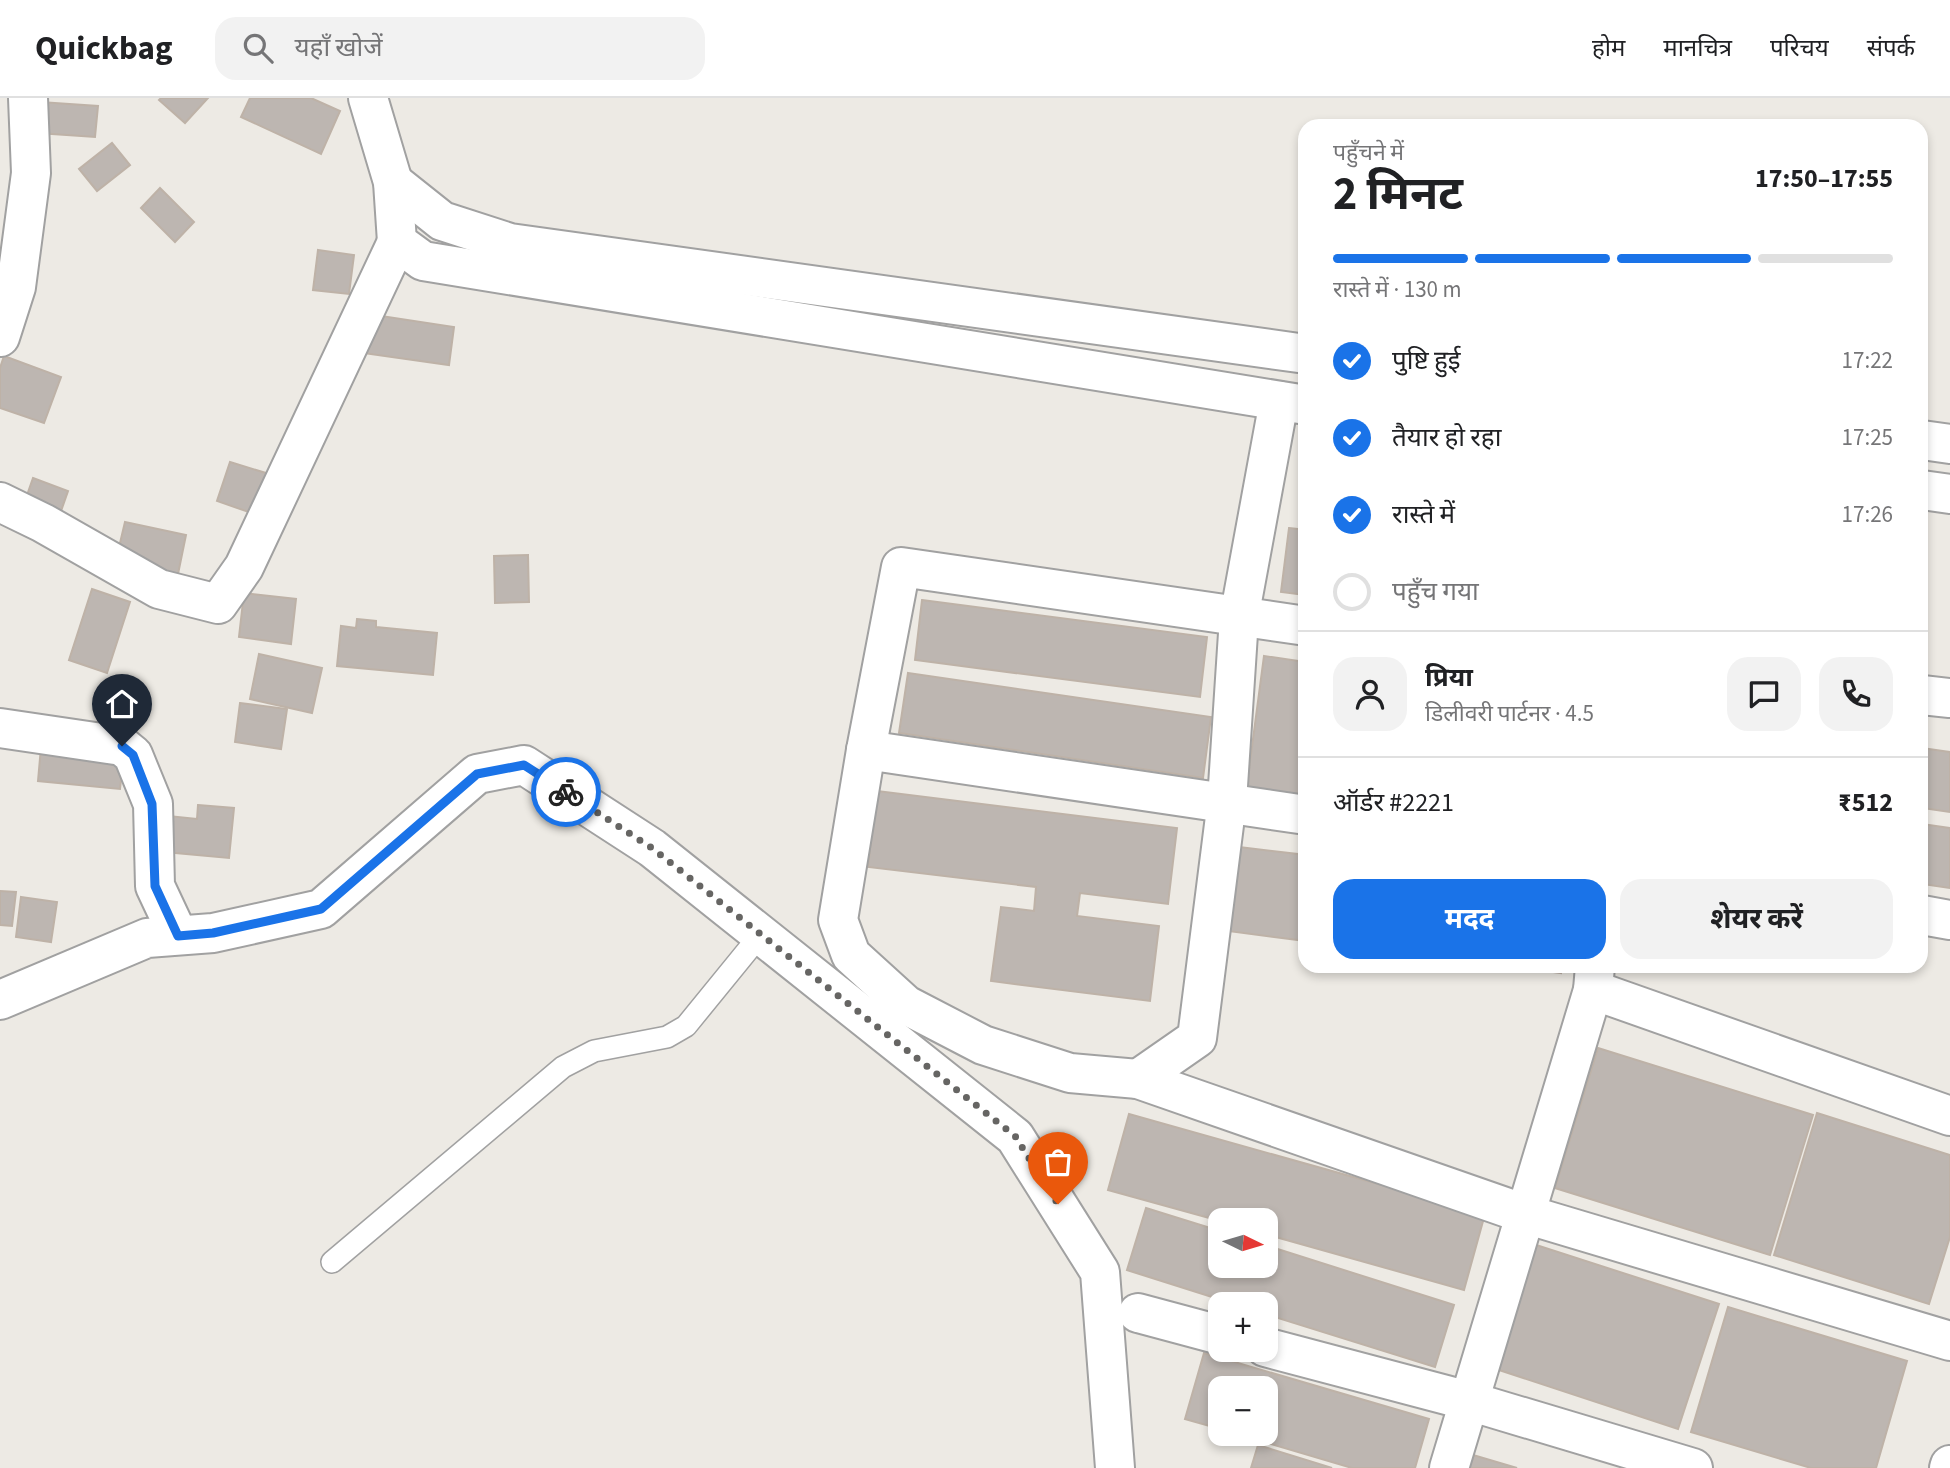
<!DOCTYPE html>
<html lang="hi">
<meta charset="utf-8">
<style>
body{margin:0;font-family:"Source Sans 3","Noto Sans Devanagari",sans-serif;background:#f2f2f2;color:#202124;height:100vh;display:flex;flex-direction:column;font-size:26px;white-space:nowrap}
*{box-sizing:border-box;margin:0}
p{font-size:23px;color:#757577}
.icon{flex:none;width:38px;height:38px;fill:none;stroke:currentColor;stroke-width:2;stroke-linecap:round;stroke-linejoin:round}
.map{position:relative;flex:1;overflow:hidden}
.sheet{position:absolute;left:1298px;top:21px;width:630px;height:854px;display:flex;flex-direction:column;background:#fff;border-radius:21px;box-shadow:0 4px 10px #0003}
.sheet>*{flex:none}
.needle{width:46px;rotate:95deg}
.tools{position:absolute;left:1208px;top:1110px;display:grid;gap:14px}
.tools a{display:grid;place-items:center;width:70px;height:70px;border-radius:14px;background:#fff;box-shadow:0 4px 10px #0003;font-size:35px}
.pin{position:absolute;display:grid;place-items:center;width:60px;height:60px;color:#fff;margin:-72px -30px;border-radius:50% 50% 50% 0;rotate:-45deg;box-shadow:0 0 7px #0007}
.pin .icon{rotate:45deg}
.courier{position:absolute;display:grid;place-items:center;width:70px;height:70px;margin:-35px;border:5px solid #1a73e8;border-radius:50%;background:#fff;color:#222;box-shadow:0 2px 9px #0007}
.headline em{font-style:normal;font-weight:700}
.headline div{display:flex;flex-direction:column-reverse}
.headline{display:flex;align-items:center;justify-content:space-between;height:119px;padding:0 35px}
h1{font-size:46px;font-weight:700;line-height:52px}
.bar{display:grid;grid-template-columns:repeat(4,1fr);gap:10px 7px;align-content:center;height:84px;padding:0 35px}
.bar i{height:9px;border-radius:5px;background:#e0e0e0}
.bar .selected{background:#1a73e8}
.bar p{grid-column:span 4}
.line{display:flex;align-items:center;gap:18px;padding:0 35px;border-top:2px solid #e0e0e0}
.line div{flex:1}
.round{display:grid;place-items:center;flex:none;width:74px;height:74px;border-radius:21px;background:#f2f2f2}
ol{padding:0 35px;list-style:none}
li{display:flex;align-items:center;gap:21px;height:77px}
li p{margin-inline-start:auto}
li .icon{padding:7px;border-radius:50%;background:#1a73e8;color:#fff;stroke-width:4}
li:last-child{color:#757577}
li i{width:38px;height:38px;border:4px solid #e0e0e0;border-radius:50%}
.action{display:flex;gap:14px;margin-top:auto;padding:14px 35px}
.action a{flex:1;height:80px;border-radius:21px;background:#1a73e8;color:#fff;font-size:28px;font-weight:700;line-height:80px;text-align:center}
.action a+a{background:#f2f2f2;color:#202124}
header{display:flex;align-items:center;gap:42px;box-sizing:border-box;height:98px;padding:0 35px;background:#fff;border-bottom:2px solid #e0e0e0}
header strong{font-size:33px}
nav{display:flex;gap:38px;margin-inline-start:auto;font-size:24px}
.search{width:490px;height:63px;background:#f2f2f2;display:flex;align-items:center;gap:18px;box-sizing:border-box;padding:0 24px;border-radius:21px;color:#757577;font-size:26px}
.map>svg:first-child{display:block}
.building{fill:#bdb6b1;stroke:#beb2a7;stroke-width:2}
.lines{fill:none;stroke-linecap:round;stroke-linejoin:round}
.service-casing{stroke:#a1a1a1;stroke-width:24}
.minor-casing{stroke:#a1a1a1;stroke-width:42}
.tertiary-casing{stroke:#a1a1a1;stroke-width:42}
.service{stroke:#fff;stroke-width:21}
.minor{stroke:#fff;stroke-width:38}
.tertiary{stroke:#fff;stroke-width:38}
.done{stroke:#666563;stroke-width:7;stroke-dasharray:0 12.6}
.route{stroke:#1a73e8;stroke-width:9}
</style>
<header>
<strong>Quickbag</strong>
<div class="search"><svg class="icon" aria-label="search" viewBox="0 0 24 24"><circle cx="10" cy="10" r="6"/><path d="M15 15l6 6"/></svg>यहाँ खोजें</div>
<nav><a>होम</a><a>मानचित्र</a><a>परिचय</a><a>संपर्क</a></nav>
</header>
<div class="map">
<svg width="1950" height="1370" viewBox="0 0 1950 1370">
<rect width="100%" height="100%" fill="#edeae4"/>
<g class="building">
<path d="M 161,0 L 208,0 L 185,25 L 159,2 Z"/>
<path d="M 250,0 L 311,0 L 340,13 L 321,56 L 241,19 Z"/>
<path d="M 40,4 L 98,8 L 95,39 L 38,35 Z"/>
<path d="M 112,45 L 130,67 L 97,93 L 79,71 Z"/>
<path d="M 160,90 L 194,124 L 175,144 L 141,110 Z"/>
<path d="M 318,152 L 354,157 L 349,196 L 313,192 Z"/>
<path d="M 368,216 L 454,229 L 449,267 L 363,255 Z"/>
<path d="M 4,258 L 61,279 L 44,325 L 0,310 L 0,270 Z"/>
<path d="M 230,364 L 279,379 L 266,420 L 217,403 Z"/>
<path d="M 33,380 L 68,393 L 60,416 L 25,403 Z"/>
<path d="M 125,424 L 186,437 L 178,476 L 116,462 Z"/>
<path d="M 1289,430 L 1306,432 L 1306,497 L 1281,494 Z"/>
<path d="M 528,457 L 529,504 L 495,505 L 494,458 Z"/>
<path d="M 92,491 L 130,504 L 107,575 L 69,562 Z"/>
<path d="M 244,495 L 296,501 L 291,546 L 239,539 Z"/>
<path d="M 922,502 L 1207,539 L 1200,599 L 915,562 Z"/>
<path d="M 357,521 L 376,523 L 376,529 L 437,535 L 433,577 L 337,568 L 341,528 L 356,530 Z"/>
<path d="M 259,556 L 322,570 L 312,615 L 250,601 Z"/>
<path d="M 1264,558 L 1306,564 L 1306,702 L 1246,694 Z"/>
<path d="M 908,575 L 1211,619 L 1203,680 L 899,635 Z"/>
<path d="M 240,605 L 287,611 L 281,651 L 235,644 Z"/>
<path d="M 41,649 L 124,657 L 120,691 L 38,683 Z"/>
<path d="M 1922,650 L 1950,654 L 1950,714 L 1922,710 Z"/>
<path d="M 877,693 L 1177,730 L 1168,806 L 1080,795 L 1077,818 L 1159,828 L 1150,903 L 991,883 L 1001,809 L 1034,813 L 1036,789 L 868,769 Z"/>
<path d="M 198,707 L 234,710 L 229,760 L 165,754 L 169,718 L 197,721 Z"/>
<path d="M 1922,726 L 1950,730 L 1950,790 L 1922,786 Z"/>
<path d="M 1239,749 L 1306,757 L 1306,843 L 1228,833 Z"/>
<path d="M 0,793 L 16,794 L 12,828 L 0,827 Z"/>
<path d="M 21,799 L 57,804 L 51,844 L 16,839 Z"/>
<path d="M 1508,868 L 1561,868 L 1561,875 Z"/>
<path d="M 1598,950 L 1813,1017 L 1770,1157 L 1555,1090 Z"/>
<path d="M 1817,1015 L 1950,1057 L 1950,1139 L 1929,1206 L 1774,1157 Z"/>
<path d="M 1129,1016 L 1485,1116 L 1464,1192 L 1265,1136 L 1265,1122 L 1220,1123 L 1108,1092 Z"/>
<path d="M 1146,1110 L 1220,1133 L 1220,1167 L 1265,1167 L 1265,1147 L 1454,1207 L 1435,1269 L 1265,1216 L 1265,1206 L 1234,1206 L 1127,1172 Z"/>
<path d="M 1530,1145 L 1719,1206 L 1678,1331 L 1490,1269 Z"/>
<path d="M 1728,1209 L 1907,1263 L 1876,1370 L 1811,1370 L 1691,1334 Z"/>
<path d="M 1204,1255 L 1429,1321 L 1415,1370 L 1352,1370 L 1234,1335 L 1265,1335 L 1265,1290 L 1220,1290 L 1220,1331 L 1185,1321 Z"/>
<path d="M 1258,1347 L 1332,1370 L 1251,1370 Z"/>
<path d="M 1473,1357 L 1517,1370 L 1469,1370 Z"/>
</g>
<g class="lines">
<defs>
<path id="service" d="M 332,1164 L 563,969 L 594,953 L 667,939 L 686,928 L 761,836"/>
<g id="minor">
<path d="M 0,239 L 16,189 L 31,75 L 28,0"/>
<path d="M 0,404 L 43,425 L 159,491 L 218,506 L 244,469 L 397,144"/>
<path d="M 1306,528 L 901,469 L 866,652 L 838,822 L 851,857 L 906,907 L 983,947 L 1070,975 L 1138,981 L 1525,1116 L 1950,1243"/>
<path d="M 1922,597 L 1950,600"/>
<path d="M 0,630 L 122,648 L 133,657 L 153,706 L 155,788 L 178,837"/>
<path d="M 866,652 L 1306,717"/>
<path d="M 1922,817 L 1950,822"/>
<path d="M 1593,892 L 1950,1018"/>
<path d="M 0,902 L 147,840 L 213,835 L 321,811 L 477,676 L 524,667 L 652,750 L 1015,1039 L 1100,1174 L 1115,1370"/>
<path d="M 1138,981 L 1197,940 L 1227,703 L 1239,520 L 1279,303"/>
<path d="M 1138,1215 L 1220,1237"/>
<path d="M 1265,1249 L 1469,1303 L 1693,1370"/>
<path d="M 1449,1370 L 1593,892 L 1595,868"/>
<path d="M 1949,1370 L 1950,1367"/>
</g>
<g id="tertiary">
<path d="M 368,0 L 393,84 L 397,144 L 423,163 L 1306,307"/>
<path d="M 393,84 L 442,123 L 510,145 L 1306,256"/>
<path d="M 1922,342 L 1950,346"/>
<path d="M 1922,392 L 1950,396"/>
</g>
</defs>
<use href="#service" class="service-casing"/>
<use href="#minor" class="minor-casing"/>
<use href="#tertiary" class="tertiary-casing"/>
<use href="#service" class="service"/>
<use href="#minor" class="minor"/>
<use href="#tertiary" class="tertiary"/>
</g>
<g class="lines">
<path class="done" d="M 566,694 L 652,750 L 1015,1038 L 1058,1106"/>
<path class="route" d="M 122,648 L 133,657 L 152,706 L 155,788 L 178,838 L 213,835 L 321,811 L 477,676 L 524,667 L 566,694"/>
</g>
</svg>
<div class="tools">
<a><svg class="needle" viewBox="-14 -14 28 28"><path d="M0-13l5 13h-10z" fill="#e53935"/><path d="M0 13l5-13h-10z" fill="#757577"/></svg></a>
<a>+</a>
<a>−</a>
</div>
<div class="pin" style="left:1058px;top:1106px;background:#ea580c"><svg class="icon" aria-label="bag" viewBox="0 0 24 24"><path d="M5 8h14l-1 12H6zM9 8a3 3 0 0 1 6 0"/></svg></div>
<div class="pin" style="left:122px;top:648px;background:#1f2937"><svg class="icon" aria-label="home" viewBox="0 0 24 24"><path d="M3 11l9-7 9 7M6 9v11h12V9"/></svg></div>
<div class="courier" style="left:566px;top:694px"><svg class="icon" aria-label="bike" viewBox="0 0 24 24"><circle cx="6" cy="16" r="4"/><circle cx="18" cy="16" r="4"/><path d="M6 16l4-8h5l3 8M10 8l3 8H6M13 5h3"/></svg></div>
<section class="sheet">
<div class="headline"><div><h1>2 मिनट</h1><p>पहुँचने में</p></div><em>17:50–17:55</em></div>
<div class="bar"><i class="selected"></i><i class="selected"></i><i class="selected"></i><i></i><p>रास्ते में · 130 m</p></div>
<ol>
<li><svg class="icon" aria-label="check" viewBox="0 0 24 24"><path d="M5 12l5 5 9-10"/></svg>पुष्टि हुई<p>17:22</p></li>
<li><svg class="icon" aria-label="check" viewBox="0 0 24 24"><path d="M5 12l5 5 9-10"/></svg>तैयार हो रहा<p>17:25</p></li>
<li><svg class="icon" aria-label="check" viewBox="0 0 24 24"><path d="M5 12l5 5 9-10"/></svg>रास्ते में<p>17:26</p></li>
<li><i></i>पहुँच गया</li>
</ol>
<div class="line" style="height:126px"><a class="round"><svg class="icon" aria-label="person" viewBox="0 0 24 24"><circle cx="12" cy="8" r="4"/><path d="M4 21q1-7 8-7t8 7"/></svg></a><div><b>प्रिया</b><p>डिलीवरी पार्टनर · 4.5</p></div><a class="round"><svg class="icon" aria-label="chat" viewBox="0 0 24 24"><path d="M4 5h16v11H9l-5 4z"/></svg></a><a class="round"><svg class="icon" aria-label="phone" viewBox="0 0 24 24"><path d="M5 4h4l2 5-3 2q2 4 5 5l2-3 5 2v4C11 20 4 13 5 4z"/></svg></a></div>
<div class="line" style="height:91px"><div>ऑर्डर #2221</div><b>₹512</b></div>
<div class="action"><a>मदद</a><a>शेयर करें</a></div>
</section>
</div>
